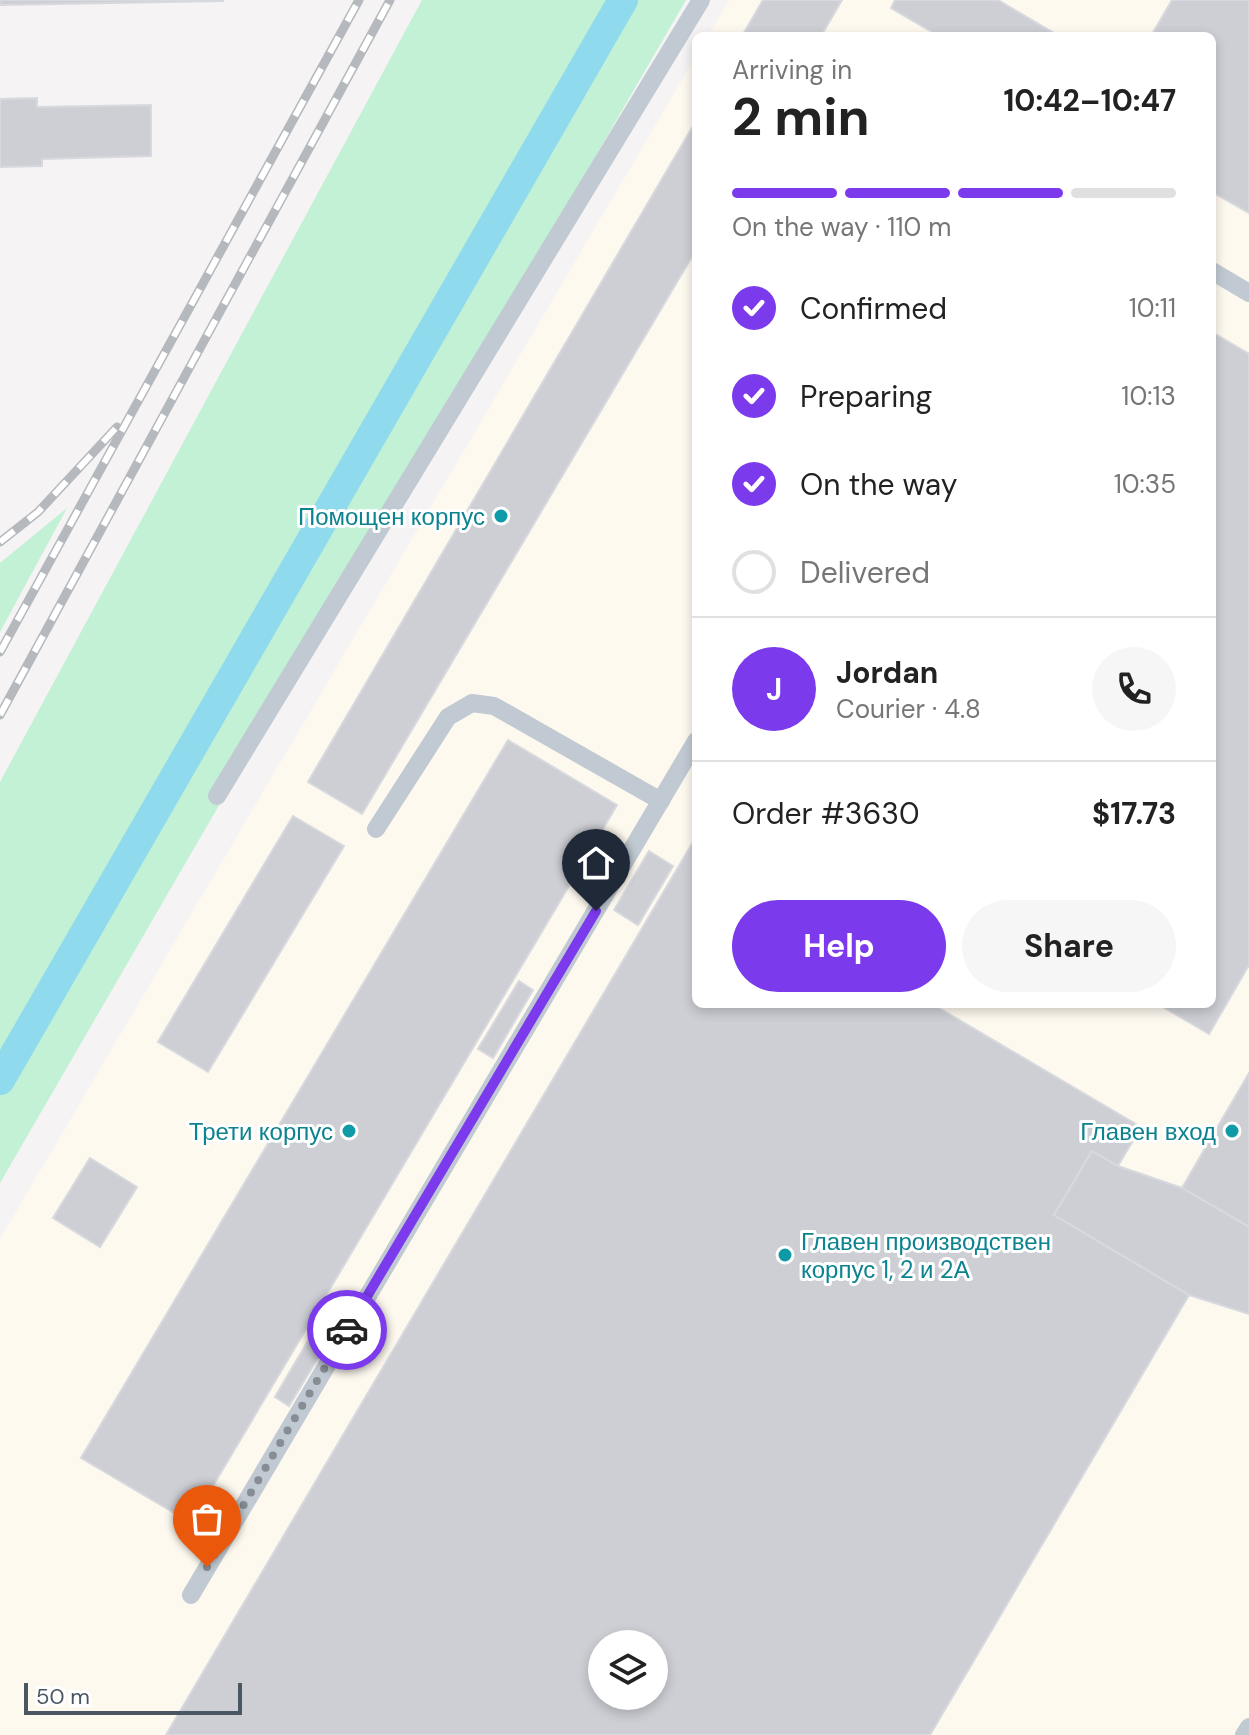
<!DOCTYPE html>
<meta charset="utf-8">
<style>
body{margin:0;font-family:"DM Sans",sans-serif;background:#f6f6f6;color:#222;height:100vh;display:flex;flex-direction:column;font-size:30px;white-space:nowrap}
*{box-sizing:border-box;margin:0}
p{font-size:26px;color:#767676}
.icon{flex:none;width:44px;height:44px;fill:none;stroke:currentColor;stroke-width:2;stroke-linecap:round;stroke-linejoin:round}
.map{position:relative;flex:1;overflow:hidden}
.side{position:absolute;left:692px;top:32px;width:524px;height:976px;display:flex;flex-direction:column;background:#fff;border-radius:12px;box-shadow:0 4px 12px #0003}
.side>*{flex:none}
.buttons{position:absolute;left:588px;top:1630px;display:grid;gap:16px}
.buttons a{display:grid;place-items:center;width:80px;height:80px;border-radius:50%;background:#fff;box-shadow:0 4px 12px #0003;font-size:40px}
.scale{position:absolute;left:24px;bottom:20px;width:218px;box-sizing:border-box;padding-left:8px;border:4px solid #4a5661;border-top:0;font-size:22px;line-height:28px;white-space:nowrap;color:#4a5661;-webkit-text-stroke:6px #fff;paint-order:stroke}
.pin{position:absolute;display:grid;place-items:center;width:68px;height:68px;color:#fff;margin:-82px -34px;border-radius:50% 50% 50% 0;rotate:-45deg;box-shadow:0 0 8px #0007}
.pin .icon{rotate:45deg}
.courier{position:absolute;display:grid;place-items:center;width:80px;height:80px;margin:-40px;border:6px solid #7c3aed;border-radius:50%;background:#fff;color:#222;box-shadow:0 2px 10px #0007}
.summary em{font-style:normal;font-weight:700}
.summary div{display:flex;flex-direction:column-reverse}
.summary{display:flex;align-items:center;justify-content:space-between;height:136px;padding:0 40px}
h1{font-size:52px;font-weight:700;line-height:60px}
.bar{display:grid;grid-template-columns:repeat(4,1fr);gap:12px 8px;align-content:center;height:96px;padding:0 40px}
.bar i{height:10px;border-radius:6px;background:#e0e0e0}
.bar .current{background:#7c3aed}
.bar p{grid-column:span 4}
.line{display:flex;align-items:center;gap:20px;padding:0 40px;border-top:2px solid #e0e0e0}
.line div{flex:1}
.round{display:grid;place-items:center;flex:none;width:84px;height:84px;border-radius:42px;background:#f6f6f6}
ol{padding:0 40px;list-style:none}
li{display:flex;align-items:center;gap:24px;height:88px}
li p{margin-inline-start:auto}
li .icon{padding:8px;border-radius:50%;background:#7c3aed;color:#fff;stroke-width:4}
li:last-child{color:#767676}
li i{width:44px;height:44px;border:4px solid #e0e0e0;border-radius:50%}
.primary-button{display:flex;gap:16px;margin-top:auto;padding:16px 40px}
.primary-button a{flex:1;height:92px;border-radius:48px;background:#7c3aed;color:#fff;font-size:32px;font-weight:700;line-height:92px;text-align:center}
.primary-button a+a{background:#f6f6f6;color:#222}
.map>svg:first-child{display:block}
.commercial{fill:#fdf9ef;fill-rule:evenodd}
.green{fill:#c3f1d5}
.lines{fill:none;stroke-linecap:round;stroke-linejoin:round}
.canal{stroke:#90daee;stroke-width:30}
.building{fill:#cdcfd5;stroke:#d7d9de;stroke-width:2;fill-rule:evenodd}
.service{stroke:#c1cad2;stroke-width:18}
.rail-casing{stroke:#b5b8bd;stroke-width:9}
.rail{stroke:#fff;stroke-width:6;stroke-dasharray:18;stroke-linecap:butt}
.done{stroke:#868d94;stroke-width:8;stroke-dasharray:0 14.4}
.route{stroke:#7c3aed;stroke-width:10}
.culture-dot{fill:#0f9aa8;stroke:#fff;stroke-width:3}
.labels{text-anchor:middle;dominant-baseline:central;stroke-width:6;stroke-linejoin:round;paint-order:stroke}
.culture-label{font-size:24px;fill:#0d838f;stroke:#fff;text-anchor:end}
</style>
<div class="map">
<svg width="1249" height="1735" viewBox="0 0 1249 1735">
<rect width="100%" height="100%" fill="#f5f3f3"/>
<path class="commercial" d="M 729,0 L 1249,0 L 1249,1735 L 0,1735 L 0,1239 L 696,56 L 696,1004 L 1212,1004 L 1212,36 L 708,36 ZM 602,1644 L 654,1644 L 654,1696 L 602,1696 Z"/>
<g class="green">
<path d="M 422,0 L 686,0 L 0,1183 L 0,782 Z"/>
<path d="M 67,508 L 0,632 L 0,563 Z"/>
</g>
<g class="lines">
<path class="canal" d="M 0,1080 L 623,0"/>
</g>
<g class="building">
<path d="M 0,0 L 223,0 L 223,1 L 0,5 Z"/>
<path d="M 763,0 L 842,0 L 821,36 L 742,36 Z"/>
<path d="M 895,0 L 998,0 L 1059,36 L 939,36 L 891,8 Z"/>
<path d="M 1172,0 L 1249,0 L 1249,213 L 1212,192 L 1212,36 L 1151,36 Z"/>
<path d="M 37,98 L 37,107 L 151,105 L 151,156 L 42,159 L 42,166 L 0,167 L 0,99 Z"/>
<path d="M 696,121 L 696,250 L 362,814 L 308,782 Z"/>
<path d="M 1212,332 L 1249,354 L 1249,965 L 1209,1034 L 1158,1004 L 1212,1004 Z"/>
<path d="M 508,740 L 617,805 L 191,1523 L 81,1458 Z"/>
<path d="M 293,816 L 344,846 L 208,1072 L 158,1042 Z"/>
<path d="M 696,837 L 696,1004 L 932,1004 L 1141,1127 L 1118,1166 L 1092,1151 L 1054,1215 L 1189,1295 L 930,1735 L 166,1735 ZM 602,1644 L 654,1644 L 654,1696 L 602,1696 Z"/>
<path d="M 649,851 L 673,866 L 638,925 L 614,910 Z"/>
<path d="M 519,981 L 533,990 L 493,1058 L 478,1049 Z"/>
<path d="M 1249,1073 L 1249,1227 L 1182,1188 Z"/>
<path d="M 1092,1151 L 1118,1166 L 1182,1188 L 1249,1227 L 1249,1314 L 1189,1295 L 1054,1215 Z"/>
<path d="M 90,1158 L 137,1187 L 100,1247 L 53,1218 Z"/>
<path d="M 315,1329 L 330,1338 L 289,1406 L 275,1397 Z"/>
</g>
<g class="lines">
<g class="service">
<path d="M 1212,271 L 1249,293"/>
<path d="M 217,796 L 701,0"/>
<path d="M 376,829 L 448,717 L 472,703 L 494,706 L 661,801"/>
<path d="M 191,1595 L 696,741"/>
<path d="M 1244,1735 L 1249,1727"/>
</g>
<defs>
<g id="rail">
<path d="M 0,542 L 38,512 L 117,427"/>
<path d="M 0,652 L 359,0"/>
<path d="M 0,715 L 390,0"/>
</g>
</defs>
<use href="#rail" class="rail-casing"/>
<use href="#rail" class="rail"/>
</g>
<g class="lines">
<path class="done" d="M 207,1567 L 347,1330"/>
<path class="route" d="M 347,1330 L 596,911"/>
</g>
<g class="culture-dot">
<circle cx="501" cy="516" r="8"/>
<circle cx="349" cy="1131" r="8"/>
<circle cx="1232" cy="1131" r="8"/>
<circle cx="785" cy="1255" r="8"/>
</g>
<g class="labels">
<g class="culture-label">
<text x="485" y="516">Помощен корпус</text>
<text x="333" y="1131">Трети корпус</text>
<text x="1216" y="1131">Главен вход</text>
<text x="801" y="1241" text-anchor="start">Главен производствен<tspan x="801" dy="28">корпус 1, 2 и 2А</tspan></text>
</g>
</g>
</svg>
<div class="buttons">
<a><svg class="icon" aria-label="layers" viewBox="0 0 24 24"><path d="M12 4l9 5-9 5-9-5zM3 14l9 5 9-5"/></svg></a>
</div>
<div class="scale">50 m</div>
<div class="pin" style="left:207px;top:1567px;background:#ea580c"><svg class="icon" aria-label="bag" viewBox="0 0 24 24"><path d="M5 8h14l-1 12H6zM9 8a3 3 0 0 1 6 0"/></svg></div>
<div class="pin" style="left:596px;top:911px;background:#1f2937"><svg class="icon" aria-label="home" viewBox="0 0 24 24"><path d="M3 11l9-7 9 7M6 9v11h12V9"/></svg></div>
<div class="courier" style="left:347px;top:1330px"><svg class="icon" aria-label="car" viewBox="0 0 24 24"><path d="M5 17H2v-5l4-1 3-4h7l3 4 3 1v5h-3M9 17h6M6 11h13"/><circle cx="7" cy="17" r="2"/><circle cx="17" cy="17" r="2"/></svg></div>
<section class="side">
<div class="summary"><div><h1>2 min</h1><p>Arriving in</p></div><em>10:42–10:47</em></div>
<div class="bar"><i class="current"></i><i class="current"></i><i class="current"></i><i></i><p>On the way · 110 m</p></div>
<ol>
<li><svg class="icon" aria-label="check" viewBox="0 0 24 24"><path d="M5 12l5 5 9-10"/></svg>Confirmed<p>10:11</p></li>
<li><svg class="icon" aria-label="check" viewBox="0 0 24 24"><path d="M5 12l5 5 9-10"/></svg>Preparing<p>10:13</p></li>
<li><svg class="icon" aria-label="check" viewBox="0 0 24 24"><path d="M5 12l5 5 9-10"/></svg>On the way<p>10:35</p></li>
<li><i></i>Delivered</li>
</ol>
<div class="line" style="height:144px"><b class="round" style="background:#7c3aed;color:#fff">J</b><div><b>Jordan</b><p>Courier · 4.8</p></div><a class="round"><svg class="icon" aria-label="phone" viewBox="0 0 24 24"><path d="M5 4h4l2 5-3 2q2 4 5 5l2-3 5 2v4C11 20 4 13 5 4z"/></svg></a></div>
<div class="line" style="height:104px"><div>Order #3630</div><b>$17.73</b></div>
<div class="primary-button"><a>Help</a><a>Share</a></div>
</section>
</div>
